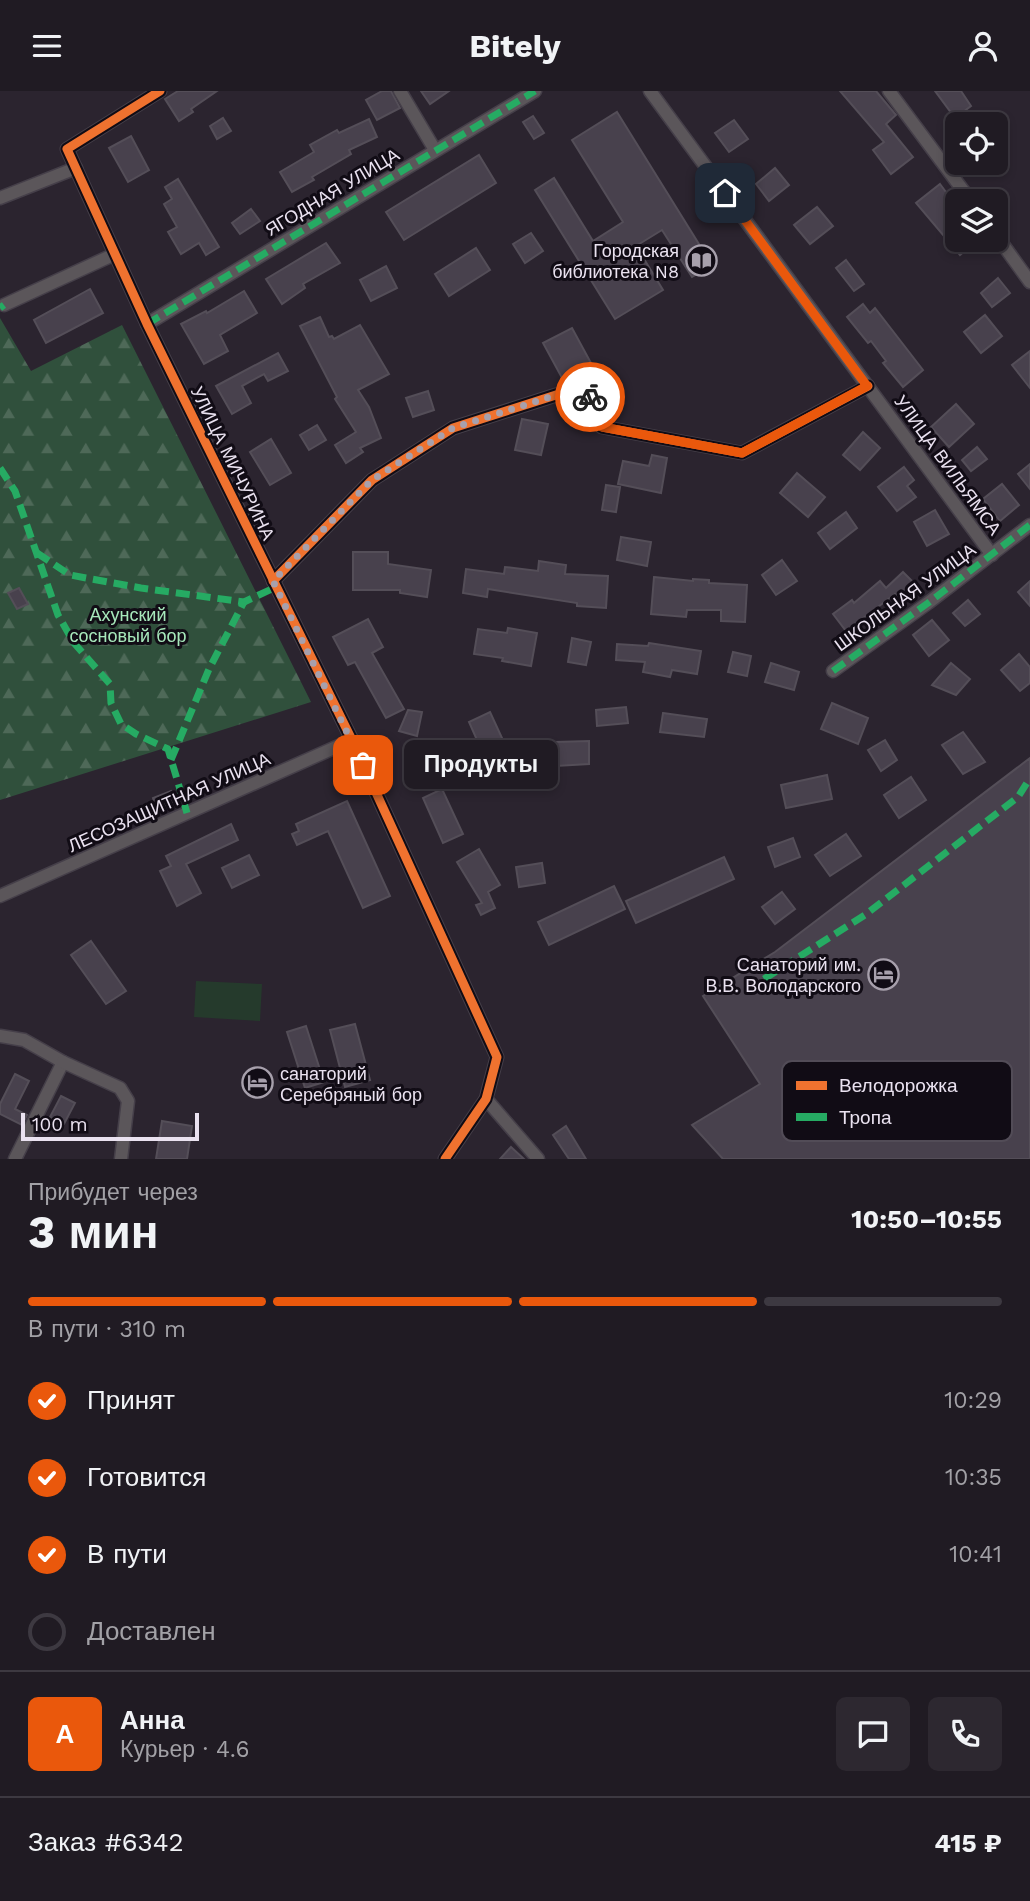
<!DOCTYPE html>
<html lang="ru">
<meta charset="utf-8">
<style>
body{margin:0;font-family:"Work Sans",sans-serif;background:#2d2830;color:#f1f3f6;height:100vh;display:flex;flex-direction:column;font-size:26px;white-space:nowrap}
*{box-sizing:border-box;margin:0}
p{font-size:23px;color:#a2a1a6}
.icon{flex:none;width:38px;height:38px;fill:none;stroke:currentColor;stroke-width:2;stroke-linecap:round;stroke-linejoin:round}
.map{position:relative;height:1068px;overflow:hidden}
.side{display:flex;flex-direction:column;background:#201b23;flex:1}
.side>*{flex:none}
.fabs{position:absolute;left:945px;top:21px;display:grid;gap:14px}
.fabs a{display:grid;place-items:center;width:63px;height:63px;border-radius:10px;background:#201b23;box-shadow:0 4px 10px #0003,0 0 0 2px #3d3941;font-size:35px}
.scale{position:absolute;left:21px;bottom:18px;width:178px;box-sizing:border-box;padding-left:7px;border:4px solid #eae2f0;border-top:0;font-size:19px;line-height:24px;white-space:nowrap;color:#eae2f0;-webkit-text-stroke:5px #110c15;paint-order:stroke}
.pin{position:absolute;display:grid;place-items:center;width:60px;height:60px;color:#fff;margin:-30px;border-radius:14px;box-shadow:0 4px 10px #0006}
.courier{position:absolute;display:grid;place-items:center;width:70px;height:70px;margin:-35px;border:5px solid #ea580c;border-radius:50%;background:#fff;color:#222;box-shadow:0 2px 9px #0007}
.bubble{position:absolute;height:49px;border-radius:10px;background:#201b23;box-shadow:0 4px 10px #0003,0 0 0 2px #3d3941;font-size:23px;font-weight:700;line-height:49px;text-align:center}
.overview em{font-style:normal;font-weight:700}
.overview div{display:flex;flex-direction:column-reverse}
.overview{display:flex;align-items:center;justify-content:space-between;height:119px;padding:0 28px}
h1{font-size:46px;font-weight:700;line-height:52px}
.bar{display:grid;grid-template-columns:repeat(4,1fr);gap:10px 7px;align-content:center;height:84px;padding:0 28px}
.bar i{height:9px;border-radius:5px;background:#3d3941}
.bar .active{background:#ea580c}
.bar p{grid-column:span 4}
.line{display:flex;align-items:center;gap:18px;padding:0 28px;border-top:2px solid #3d3941}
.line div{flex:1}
.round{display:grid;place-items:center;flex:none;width:74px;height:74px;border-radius:10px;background:#2d2830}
ol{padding:0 28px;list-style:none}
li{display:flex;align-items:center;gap:21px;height:77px}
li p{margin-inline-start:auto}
li .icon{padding:7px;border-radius:50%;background:#ea580c;color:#fff;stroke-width:4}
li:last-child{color:#a2a1a6}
li i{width:38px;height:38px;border:4px solid #3d3941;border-radius:50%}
header{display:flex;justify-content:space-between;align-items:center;height:91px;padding:0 28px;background:#201b23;font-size:32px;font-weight:700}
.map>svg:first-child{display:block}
.forest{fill:url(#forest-firs)}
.park{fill:#253a2c}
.building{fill:#48414d;stroke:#544e58;stroke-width:2}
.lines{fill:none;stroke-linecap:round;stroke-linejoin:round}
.street-casing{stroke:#453f49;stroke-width:15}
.street{stroke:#5b565a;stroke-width:12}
.quiet{stroke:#26ab63;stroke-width:7;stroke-dasharray:14 7;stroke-linecap:butt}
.cycleway-casing{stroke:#110c15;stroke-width:13}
.cycleway{stroke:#ef722f;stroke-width:9}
.done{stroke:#a7a0ac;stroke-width:7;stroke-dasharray:0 12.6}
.route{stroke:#ea580c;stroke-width:9}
.labels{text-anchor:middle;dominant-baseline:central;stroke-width:6;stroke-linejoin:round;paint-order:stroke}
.street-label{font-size:18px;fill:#eae2f0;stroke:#110c15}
.poi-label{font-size:18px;fill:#eae2f0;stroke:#110c15;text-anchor:end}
.park-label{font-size:18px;fill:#a7e8bb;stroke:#110c15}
.key{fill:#110c15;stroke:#524c57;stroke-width:2}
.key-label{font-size:19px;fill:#eae2f0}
</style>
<header><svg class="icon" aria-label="menu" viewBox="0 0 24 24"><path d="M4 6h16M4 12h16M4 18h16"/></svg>Bitely<svg class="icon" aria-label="person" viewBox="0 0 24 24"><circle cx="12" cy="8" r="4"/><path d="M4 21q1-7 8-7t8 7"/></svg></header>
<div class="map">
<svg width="1030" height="1068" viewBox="0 0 1030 1068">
<defs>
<pattern id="forest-firs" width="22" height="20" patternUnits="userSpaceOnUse" patternTransform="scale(1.75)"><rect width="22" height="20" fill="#30503c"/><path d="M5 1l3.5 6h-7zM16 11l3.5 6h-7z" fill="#4e6958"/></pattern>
</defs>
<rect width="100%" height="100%" fill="#2b242f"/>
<path class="forest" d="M 0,227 L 31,280 L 122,234 L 311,611 L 0,709 Z"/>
<path class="park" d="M 196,890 L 262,893 L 260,930 L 194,926 Z"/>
<g class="building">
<path d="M 178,0 L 217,0 L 191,18 L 193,21 L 179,30 L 165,8 Z"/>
<path d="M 382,0 L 391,0 L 400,17 L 377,29 L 366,9 Z"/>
<path d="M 421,0 L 449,0 L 430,13 Z"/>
<path d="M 840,0 L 876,0 L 896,24 L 886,33 L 913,66 L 891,83 L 873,59 L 884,51 Z"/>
<path d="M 935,0 L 961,0 L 971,15 L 955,27 Z"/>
<path d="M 617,21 L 712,174 L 692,186 L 662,139 L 636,155 L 663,199 L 615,228 L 535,99 L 554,87 L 593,150 L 623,131 L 572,49 Z"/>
<path d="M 533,25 L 544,42 L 534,48 L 523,31 Z"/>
<path d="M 223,27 L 231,40 L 217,48 L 210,35 Z"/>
<path d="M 369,28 L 377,46 L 349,59 L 351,63 L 312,86 L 314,89 L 292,101 L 280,81 L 314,61 L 310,54 L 337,39 L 339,42 Z"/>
<path d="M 734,29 L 748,48 L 729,61 L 715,42 Z"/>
<path d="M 131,45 L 149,79 L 128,91 L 109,57 Z"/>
<path d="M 479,64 L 496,92 L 404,149 L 386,121 Z"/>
<path d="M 775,77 L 789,94 L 769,110 L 756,93 Z"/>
<path d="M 178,88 L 219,156 L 206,164 L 199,152 L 181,163 L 168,141 L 177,136 L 164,113 L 172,108 L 165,96 Z"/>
<path d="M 940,93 L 957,116 L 957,149 L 978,149 L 960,164 L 916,112 Z"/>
<path d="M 817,116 L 833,135 L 810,153 L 794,134 Z"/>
<path d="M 251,118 L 260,130 L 240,143 L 232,132 Z"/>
<path d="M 531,142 L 543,160 L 525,172 L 513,153 Z"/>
<path d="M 326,152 L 340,172 L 303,193 L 305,197 L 282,213 L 266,188 Z"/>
<path d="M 476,157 L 490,179 L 449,205 L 435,183 Z"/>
<path d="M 846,169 L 864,193 L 854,200 L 836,177 Z"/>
<path d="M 386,175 L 397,197 L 371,210 L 360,189 Z"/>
<path d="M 998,187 L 1010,202 L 992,216 L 981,202 Z"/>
<path d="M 90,198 L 103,222 L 46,252 L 34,229 Z"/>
<path d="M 244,200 L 257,222 L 220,244 L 228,260 L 204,273 L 181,233 L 206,220 L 207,222 Z"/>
<path d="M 863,213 L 870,222 L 875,217 L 923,279 L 903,296 L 883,272 L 886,270 L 871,250 L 868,252 L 847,226 Z"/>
<path d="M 985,224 L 1002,245 L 981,262 L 964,241 Z"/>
<path d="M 320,226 L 329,246 L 332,245 L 334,248 L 360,234 L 389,283 L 358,299 L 369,316 L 381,347 L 360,357 L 363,361 L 346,372 L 335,354 L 356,341 L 335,308 L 337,306 L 300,235 Z"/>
<path d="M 572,237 L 591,272 L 562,287 L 543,252 Z"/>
<path d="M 1030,260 L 1030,297 L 1012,274 Z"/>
<path d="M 278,262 L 288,280 L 268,290 L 264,283 L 242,295 L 251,312 L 232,323 L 216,295 Z"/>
<path d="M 428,300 L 434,319 L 413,326 L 406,307 Z"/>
<path d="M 956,313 L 974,333 L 949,356 L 931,336 Z"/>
<path d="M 522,328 L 548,333 L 541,364 L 515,359 Z"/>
<path d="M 317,334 L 326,349 L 309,359 L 300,344 Z"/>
<path d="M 863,341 L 880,357 L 860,379 L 843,364 Z"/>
<path d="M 271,348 L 291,382 L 270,394 L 250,361 Z"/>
<path d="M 977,356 L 987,368 L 971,380 L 962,369 Z"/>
<path d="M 652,364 L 667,367 L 661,402 L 618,393 L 623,370 L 649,375 Z"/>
<path d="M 1030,373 L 1030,398 L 1018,383 Z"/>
<path d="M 904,376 L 914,389 L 907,395 L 916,406 L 897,420 L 878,396 Z"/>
<path d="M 797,382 L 825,406 L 808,426 L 780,402 Z"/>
<path d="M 1002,393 L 1019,414 L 1000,430 L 983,408 Z"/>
<path d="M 606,394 L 620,396 L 616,421 L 602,419 Z"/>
<path d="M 935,419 L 949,443 L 927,455 L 914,431 Z"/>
<path d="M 846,421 L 857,437 L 830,458 L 818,442 Z"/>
<path d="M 621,446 L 651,451 L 647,475 L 617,469 Z"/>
<path d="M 353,461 L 388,461 L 388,473 L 431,479 L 427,506 L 400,502 L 400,499 L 353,499 Z"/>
<path d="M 782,469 L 797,490 L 776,504 L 762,484 Z"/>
<path d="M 539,470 L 566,474 L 565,483 L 608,485 L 606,517 L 577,515 L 577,512 L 488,498 L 487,506 L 463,502 L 466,478 L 504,483 L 505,476 L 538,480 Z"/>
<path d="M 903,481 L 919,497 L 903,511 L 895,503 L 846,540 L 833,523 L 852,509 L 854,512 L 880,490 L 886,497 Z"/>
<path d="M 654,486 L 693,490 L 693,488 L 709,489 L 709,492 L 747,494 L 745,531 L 721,530 L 721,519 L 687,519 L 686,526 L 651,523 Z"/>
<path d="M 1030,490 L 1030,515 L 1018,501 Z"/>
<path d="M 19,497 L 28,513 L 17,518 L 8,502 Z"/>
<path d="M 968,509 L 980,523 L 965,535 L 953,522 Z"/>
<path d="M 368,528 L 383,556 L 372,562 L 404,618 L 386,627 L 355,571 L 348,574 L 333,546 Z"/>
<path d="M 932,529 L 949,549 L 929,565 L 913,544 Z"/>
<path d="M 508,537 L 537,542 L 531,575 L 502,570 L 503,567 L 474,563 L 478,538 L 507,542 Z"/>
<path d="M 572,547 L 591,551 L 586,574 L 568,571 Z"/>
<path d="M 649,552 L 701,560 L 697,583 L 672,579 L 670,586 L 643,581 L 645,571 L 616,569 L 617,553 L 648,555 Z"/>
<path d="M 733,561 L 751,565 L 747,585 L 728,581 Z"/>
<path d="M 1019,563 L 1030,576 L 1030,592 L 1020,600 L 1001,579 Z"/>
<path d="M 771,572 L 799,581 L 794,599 L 765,591 Z"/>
<path d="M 951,572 L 970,588 L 956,604 L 932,594 Z"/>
<path d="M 832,612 L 868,627 L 858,653 L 821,638 Z"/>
<path d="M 626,616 L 628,632 L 597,635 L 596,619 Z"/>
<path d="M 408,619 L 422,621 L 417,645 L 399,640 Z"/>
<path d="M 490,621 L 514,673 L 492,683 L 469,631 Z"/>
<path d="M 663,622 L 707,628 L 704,646 L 660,641 Z"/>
<path d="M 963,641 L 985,671 L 963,683 L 942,654 Z"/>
<path d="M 885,649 L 897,669 L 881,680 L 868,659 Z"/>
<path d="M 589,650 L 589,673 L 556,675 L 555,651 Z"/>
<path d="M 1030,667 L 1030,1068 L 723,1068 L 692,1034 L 760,993 L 703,905 L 775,861 Z"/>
<path d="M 346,669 L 353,685 L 344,690 L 336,674 Z"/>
<path d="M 827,684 L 832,708 L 786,717 L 781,694 Z"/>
<path d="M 911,686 L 926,709 L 899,727 L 884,704 Z"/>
<path d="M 442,698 L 463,743 L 443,752 L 423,707 Z"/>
<path d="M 171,700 L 175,710 L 157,718 L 153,707 Z"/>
<path d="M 347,710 L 390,805 L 363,817 L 328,740 L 297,754 L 292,743 L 299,740 L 296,733 Z"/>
<path d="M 231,733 L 238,749 L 186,773 L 201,802 L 177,815 L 160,780 L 171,775 L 166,765 Z"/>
<path d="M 846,743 L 861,765 L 830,785 L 815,764 Z"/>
<path d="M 793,747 L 800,766 L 775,776 L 768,756 Z"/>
<path d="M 479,758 L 500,794 L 488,801 L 495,817 L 481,824 L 476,814 L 482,812 L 457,771 Z"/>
<path d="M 249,764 L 259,784 L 232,797 L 222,777 Z"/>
<path d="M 724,766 L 734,788 L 636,832 L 626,810 Z"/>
<path d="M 542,772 L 545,792 L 519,796 L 516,776 Z"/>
<path d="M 614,795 L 625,818 L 549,854 L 538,831 Z"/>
<path d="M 782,801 L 795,818 L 775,833 L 762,816 Z"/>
<path d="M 91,850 L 126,900 L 106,913 L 71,864 Z"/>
<path d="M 355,933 L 370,989 L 345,996 L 330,939 Z"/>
<path d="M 306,935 L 324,991 L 305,997 L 287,941 Z"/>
<path d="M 15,983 L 29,990 L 15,1018 L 27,1024 L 22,1034 L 0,1023 L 0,1013 Z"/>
<path d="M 61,1005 L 75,1012 L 64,1033 L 50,1026 Z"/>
<path d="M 162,1030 L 192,1035 L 187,1068 L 156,1068 Z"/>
<path d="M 566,1035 L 586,1068 L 569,1068 L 553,1044 Z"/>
<path d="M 511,1056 L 524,1068 L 500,1068 Z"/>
</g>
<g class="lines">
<defs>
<g id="street">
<path d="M 160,0 L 67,58 L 147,233 L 352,649 L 497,966 L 486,1008 L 445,1068"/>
<path d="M 400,0 L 435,59"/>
<path d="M 650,0 L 992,464"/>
<path d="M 889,0 L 971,110"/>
<path d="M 0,107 L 76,77"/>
<path d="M 996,144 L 1030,191"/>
<path d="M 4,214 L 115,163"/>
<path d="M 147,233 L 535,0"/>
<path d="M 273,490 L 372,389 L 453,337 L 556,304 L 587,300 L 602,336 L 742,362 L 868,295"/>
<path d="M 833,580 L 928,512 L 1030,434"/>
<path d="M 0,805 L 352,649"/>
<path d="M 0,945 L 24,949 L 63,971 L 15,1068"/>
<path d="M 63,971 L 120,997 L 128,1010 L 121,1068"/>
<path d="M 486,1008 L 538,1068"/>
</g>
</defs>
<use href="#street" class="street-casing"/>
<use href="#street" class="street"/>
<g class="quiet">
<path d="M 0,217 L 4,214"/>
<path d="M 147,233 L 535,0"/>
<path d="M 0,377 L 15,400 L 58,524 L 74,552 L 110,593 L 111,612 L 121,633 L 136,643 L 168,658 L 187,722"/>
<path d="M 37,462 L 70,484 L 141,497 L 244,511 L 276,496"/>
<path d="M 833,580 L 928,512 L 1030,434"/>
<path d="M 171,669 L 209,578 L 244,511"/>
<path d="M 764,888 L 865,824 L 1018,706 L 1030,687"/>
</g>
<defs>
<g id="cycleway">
<path d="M 160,0 L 67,58 L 147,233 L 352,649 L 497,966 L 486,1008 L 445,1068"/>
<path d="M 273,490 L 372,389 L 453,337 L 556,304 L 587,300 L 602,336 L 742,362 L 868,295"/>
</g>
</defs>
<use href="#cycleway" class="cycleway-casing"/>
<use href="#cycleway" class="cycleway"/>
</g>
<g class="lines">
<path class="done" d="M 363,674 L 273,490 L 372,389 L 453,337 L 556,304 L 587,300 L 590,306"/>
<path class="route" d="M 590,306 L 602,336 L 742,362 L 867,295 L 725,102"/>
</g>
<defs>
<symbol id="library-ring" viewBox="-11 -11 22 22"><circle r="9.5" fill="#110c15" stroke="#a7a0ac" stroke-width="1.5"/><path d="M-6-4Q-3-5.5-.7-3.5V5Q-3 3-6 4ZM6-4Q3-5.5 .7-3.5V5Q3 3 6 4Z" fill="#a7a0ac"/></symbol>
<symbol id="hotel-ring" viewBox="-11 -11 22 22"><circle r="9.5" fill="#110c15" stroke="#a7a0ac" stroke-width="1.5"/><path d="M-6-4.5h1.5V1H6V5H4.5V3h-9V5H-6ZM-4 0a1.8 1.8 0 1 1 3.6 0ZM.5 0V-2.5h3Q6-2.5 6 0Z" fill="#a7a0ac"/></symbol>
</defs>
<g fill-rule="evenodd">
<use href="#library-ring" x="684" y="152" width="35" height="35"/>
<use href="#hotel-ring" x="866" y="866" width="35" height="35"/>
<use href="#hotel-ring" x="240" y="974" width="35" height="35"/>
</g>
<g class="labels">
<g class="street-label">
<text transform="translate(332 101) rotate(-31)">ЯГОДНАЯ УЛИЦА</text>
<text transform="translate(233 372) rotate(64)">УЛИЦА МИЧУРИНА</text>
<text transform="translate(948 374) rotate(54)">УЛИЦА ВИЛЬЯМСА</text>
<text transform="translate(905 506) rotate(-36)">ШКОЛЬНАЯ УЛИЦА</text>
<text transform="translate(169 711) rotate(-24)">ЛЕСОЗАЩИТНАЯ УЛИЦА</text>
</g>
<g class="poi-label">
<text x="679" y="159">Городская<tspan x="679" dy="21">библиотека N8</tspan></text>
<text x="861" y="873">Санаторий им.<tspan x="861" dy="21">В.В. Володарского</tspan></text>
<text x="280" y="982" text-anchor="start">санаторий<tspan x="280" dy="21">Серебряный бор</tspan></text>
</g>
<g class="park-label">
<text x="128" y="523">Ахунский<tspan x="128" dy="21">сосновый бор</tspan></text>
</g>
</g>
<rect x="782" y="970" width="230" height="80" rx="10" class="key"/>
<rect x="796" y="990" width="31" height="9" fill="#ef722f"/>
<rect x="796" y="1022" width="31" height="8" fill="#26ab63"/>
<g class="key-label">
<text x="839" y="1001">Велодорожка</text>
<text x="839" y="1033">Тропа</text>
</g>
</svg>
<div class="fabs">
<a><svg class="icon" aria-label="locate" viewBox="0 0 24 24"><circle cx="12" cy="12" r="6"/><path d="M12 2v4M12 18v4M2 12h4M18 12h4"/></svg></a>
<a><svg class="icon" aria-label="layers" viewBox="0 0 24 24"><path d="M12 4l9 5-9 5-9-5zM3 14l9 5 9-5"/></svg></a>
</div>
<div class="scale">100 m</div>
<div class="pin" style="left:363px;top:674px;background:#ea580c"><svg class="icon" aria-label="bag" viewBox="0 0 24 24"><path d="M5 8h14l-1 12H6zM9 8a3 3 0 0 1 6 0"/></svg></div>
<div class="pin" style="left:725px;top:102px;background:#1f2937"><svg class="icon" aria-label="home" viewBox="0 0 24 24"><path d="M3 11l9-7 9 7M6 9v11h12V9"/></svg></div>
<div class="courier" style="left:590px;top:306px"><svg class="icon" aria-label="bike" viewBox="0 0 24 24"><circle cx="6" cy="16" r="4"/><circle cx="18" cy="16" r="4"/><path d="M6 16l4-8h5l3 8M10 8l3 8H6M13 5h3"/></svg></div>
<div class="bubble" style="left:404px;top:649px;width:154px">Продукты</div>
</div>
<section class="side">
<div class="overview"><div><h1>3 мин</h1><p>Прибудет через</p></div><em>10:50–10:55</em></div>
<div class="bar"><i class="active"></i><i class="active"></i><i class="active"></i><i></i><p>В пути · 310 m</p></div>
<ol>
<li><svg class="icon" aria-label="check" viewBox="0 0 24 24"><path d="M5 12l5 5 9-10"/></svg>Принят<p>10:29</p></li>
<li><svg class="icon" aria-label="check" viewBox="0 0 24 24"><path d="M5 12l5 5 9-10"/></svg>Готовится<p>10:35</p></li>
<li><svg class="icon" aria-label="check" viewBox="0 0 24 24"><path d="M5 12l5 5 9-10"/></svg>В пути<p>10:41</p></li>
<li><i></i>Доставлен</li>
</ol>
<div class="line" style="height:126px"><b class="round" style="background:#ea580c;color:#fff">А</b><div><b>Анна</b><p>Курьер · 4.6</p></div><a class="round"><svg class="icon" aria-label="chat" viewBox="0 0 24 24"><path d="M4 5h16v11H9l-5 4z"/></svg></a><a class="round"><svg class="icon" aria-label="phone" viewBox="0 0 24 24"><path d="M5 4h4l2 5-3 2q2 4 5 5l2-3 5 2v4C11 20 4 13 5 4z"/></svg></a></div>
<div class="line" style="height:91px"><div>Заказ #6342</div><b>415 ₽</b></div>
</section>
